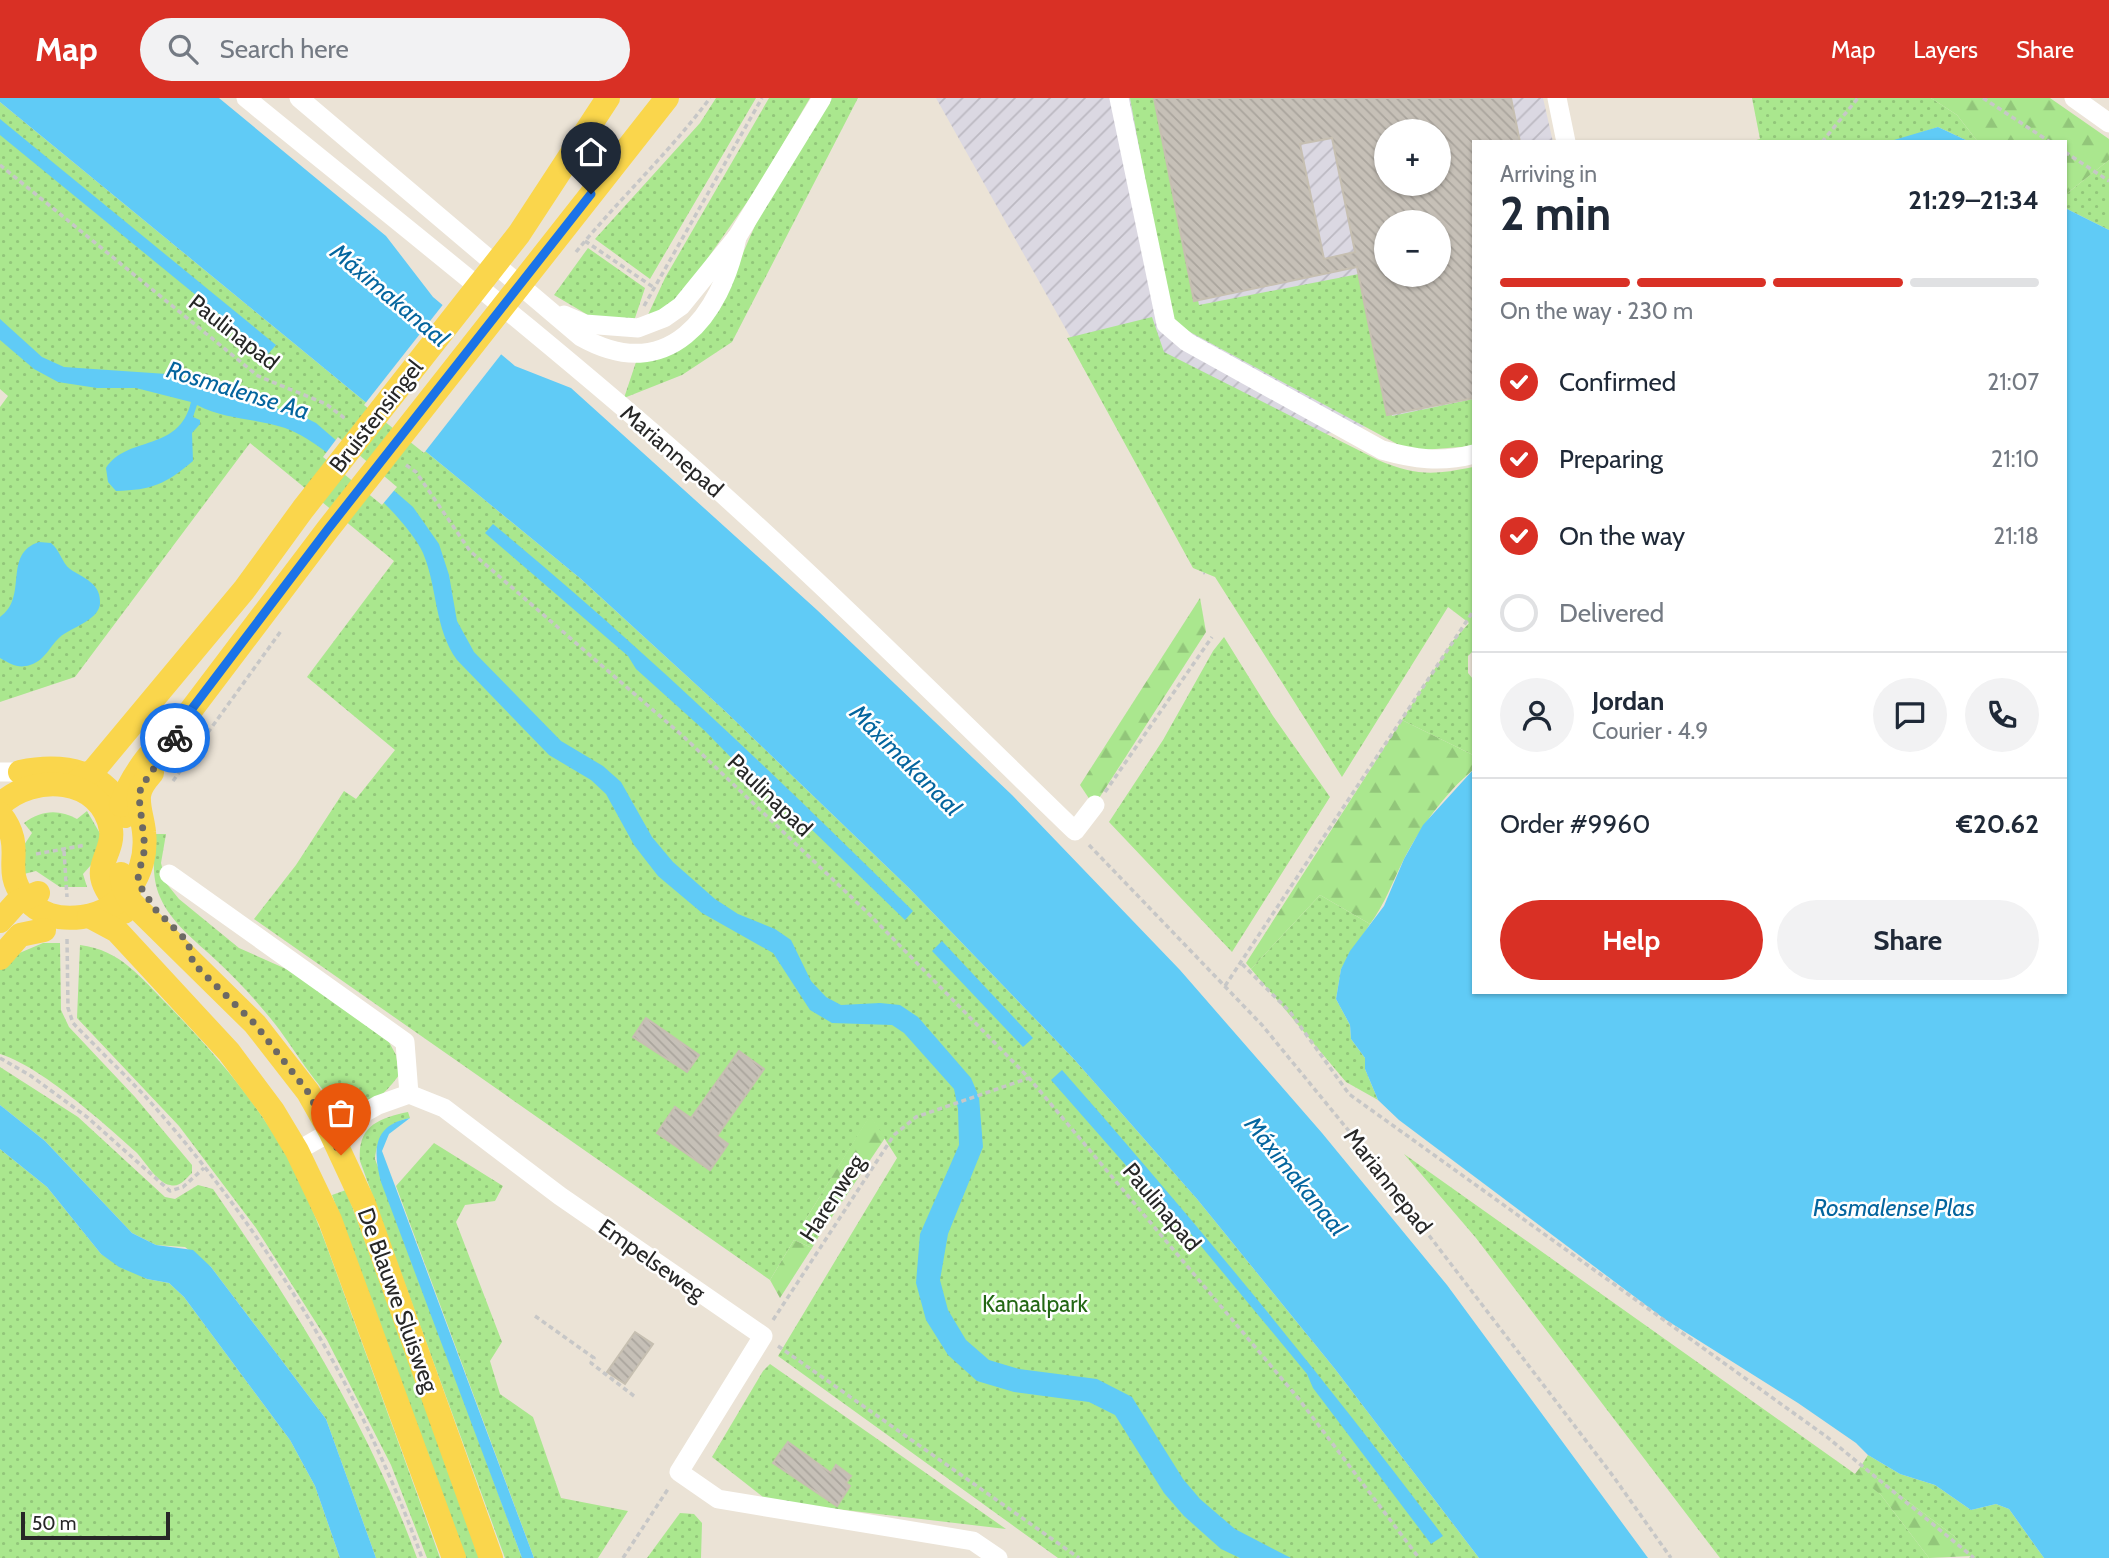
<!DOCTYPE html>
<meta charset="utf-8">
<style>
body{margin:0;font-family:Cabin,sans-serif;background:#f2f2f3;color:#1f2937;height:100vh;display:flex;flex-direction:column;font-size:26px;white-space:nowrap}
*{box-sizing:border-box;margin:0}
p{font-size:23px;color:#747a83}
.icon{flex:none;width:38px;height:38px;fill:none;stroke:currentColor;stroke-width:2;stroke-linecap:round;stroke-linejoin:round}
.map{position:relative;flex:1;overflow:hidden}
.panel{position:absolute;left:1472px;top:42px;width:595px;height:854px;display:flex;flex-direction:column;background:#fff;border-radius:0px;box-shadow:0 2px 5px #0004}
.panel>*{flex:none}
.buttons{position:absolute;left:1374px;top:21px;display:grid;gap:14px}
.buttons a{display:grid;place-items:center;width:77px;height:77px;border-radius:50%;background:#fff;box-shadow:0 2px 5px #0004;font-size:35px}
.scale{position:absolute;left:21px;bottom:18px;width:149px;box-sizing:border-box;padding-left:7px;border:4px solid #272727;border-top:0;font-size:19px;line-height:24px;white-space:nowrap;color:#272727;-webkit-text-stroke:5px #fff;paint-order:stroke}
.pin{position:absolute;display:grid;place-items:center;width:60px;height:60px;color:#fff;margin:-72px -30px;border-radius:50% 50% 50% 0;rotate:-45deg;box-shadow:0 0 7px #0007}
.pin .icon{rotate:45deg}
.courier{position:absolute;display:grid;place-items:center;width:70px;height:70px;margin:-35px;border:5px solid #1a73e8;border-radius:50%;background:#fff;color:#222;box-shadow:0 2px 9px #0007}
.overview em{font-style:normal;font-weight:800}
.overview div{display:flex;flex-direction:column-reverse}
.overview{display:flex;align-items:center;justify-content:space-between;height:119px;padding:0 28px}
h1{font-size:46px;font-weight:800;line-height:52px}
.bar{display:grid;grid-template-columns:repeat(4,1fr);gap:10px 7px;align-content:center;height:84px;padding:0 28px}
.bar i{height:9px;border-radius:5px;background:#e0e1e3}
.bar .current{background:#d93025}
.bar p{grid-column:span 4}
.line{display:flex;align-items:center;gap:18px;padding:0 28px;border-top:2px solid #e0e1e3}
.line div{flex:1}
.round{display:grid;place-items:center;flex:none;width:74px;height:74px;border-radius:37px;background:#f2f2f3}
ol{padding:0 28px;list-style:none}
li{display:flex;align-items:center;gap:21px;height:77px}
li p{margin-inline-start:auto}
li .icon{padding:7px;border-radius:50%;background:#d93025;color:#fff;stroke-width:4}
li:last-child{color:#747a83}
li i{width:38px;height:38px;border:4px solid #e0e1e3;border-radius:50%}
.button{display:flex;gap:14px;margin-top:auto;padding:14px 28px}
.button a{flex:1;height:80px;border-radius:42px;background:#d93025;color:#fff;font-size:28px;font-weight:800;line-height:80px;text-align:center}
.button a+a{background:#f2f2f3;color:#1f2937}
header{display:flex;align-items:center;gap:42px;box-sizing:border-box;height:98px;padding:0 35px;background:#d93025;color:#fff}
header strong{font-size:33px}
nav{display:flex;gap:38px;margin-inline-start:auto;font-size:24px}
.search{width:490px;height:63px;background:#f2f2f3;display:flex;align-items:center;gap:18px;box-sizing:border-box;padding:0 24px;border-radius:38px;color:#747a83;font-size:26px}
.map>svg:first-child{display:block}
.industrial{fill:url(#industrial-furrows);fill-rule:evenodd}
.grass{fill:url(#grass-dots)}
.forest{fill:url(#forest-firs)}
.water{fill:#60cbf6}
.pier{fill:#ebe3d6}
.building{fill:url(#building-back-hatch);stroke:#c6bfb1;stroke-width:2;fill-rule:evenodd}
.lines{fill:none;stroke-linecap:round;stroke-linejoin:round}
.path{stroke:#c7c7c7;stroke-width:3.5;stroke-dasharray:5 3.5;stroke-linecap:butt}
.minor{stroke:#fff;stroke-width:19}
.major{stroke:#fad64c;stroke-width:24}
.done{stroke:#6c6964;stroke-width:7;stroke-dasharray:0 12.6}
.route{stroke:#1a73e8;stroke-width:9}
.labels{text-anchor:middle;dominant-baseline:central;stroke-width:5;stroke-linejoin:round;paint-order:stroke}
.street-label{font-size:23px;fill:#272727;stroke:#fff}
.park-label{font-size:23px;fill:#236714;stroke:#fff}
.water-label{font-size:24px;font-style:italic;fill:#04659e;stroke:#fff}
</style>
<header>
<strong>Map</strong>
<div class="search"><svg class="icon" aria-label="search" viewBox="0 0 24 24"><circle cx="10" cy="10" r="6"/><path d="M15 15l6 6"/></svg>Search here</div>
<nav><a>Map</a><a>Layers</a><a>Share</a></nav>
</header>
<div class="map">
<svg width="2109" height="1460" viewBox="0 0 2109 1460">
<defs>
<pattern id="industrial-furrows" width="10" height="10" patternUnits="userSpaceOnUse" patternTransform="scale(1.75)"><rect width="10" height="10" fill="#dbd8e2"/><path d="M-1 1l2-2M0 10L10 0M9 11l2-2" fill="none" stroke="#bcb9c2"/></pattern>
<pattern id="grass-dots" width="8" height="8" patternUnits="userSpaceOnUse" patternTransform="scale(1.75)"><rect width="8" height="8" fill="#aae78e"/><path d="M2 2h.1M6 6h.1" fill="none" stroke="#92c67a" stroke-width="1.8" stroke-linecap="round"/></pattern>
<pattern id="forest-firs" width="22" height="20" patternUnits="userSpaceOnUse" patternTransform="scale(1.75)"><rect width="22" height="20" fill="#aae78e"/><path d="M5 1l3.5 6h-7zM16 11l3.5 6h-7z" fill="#92c67a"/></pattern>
<pattern id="building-back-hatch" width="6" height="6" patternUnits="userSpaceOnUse" patternTransform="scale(1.75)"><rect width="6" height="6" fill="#c6c0b7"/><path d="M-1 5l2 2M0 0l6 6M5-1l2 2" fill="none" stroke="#aaa59d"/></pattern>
</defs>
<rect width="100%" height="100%" fill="#ebe3d6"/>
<path class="industrial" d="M 936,0 L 1543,0 L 1553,44 L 1474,44 L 1473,308 L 1284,344 L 1204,477 ZM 1386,33 L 1438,33 L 1438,86 L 1386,86 ZM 1386,124 L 1438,124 L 1438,177 L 1386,177 Z"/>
<g class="grass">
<path d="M 716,0 L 756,0 L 650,181 L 595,141 L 700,25 Z"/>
<path d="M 769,0 L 810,0 L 757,90 L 677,204 L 647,219 L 665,180 Z"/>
<path d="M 830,0 L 858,0 L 732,244 L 682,277 L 624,300 L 637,261 L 661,260 L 726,194 L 757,123 Z"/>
<path d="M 1130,0 L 1155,0 L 1199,207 L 1364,175 L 1392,318 L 1473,301 L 1473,348 L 1410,353 L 1177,227 L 1170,216 Z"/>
<path d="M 1752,0 L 1931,0 L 1957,17 L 1978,44 L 1970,44 L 1938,29 L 1893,44 L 1749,44 L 1760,41 Z"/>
<path d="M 0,4 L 581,481 L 725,613 L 910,791 L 1073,960 L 1197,1101 L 1335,1271 L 1479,1460 L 1058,1460 L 778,1258 L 897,1060 L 870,1018 L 804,1124 L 819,1138 L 812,1150 L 794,1142 L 770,1182 L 254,821 L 296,767 L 344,693 L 356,701 L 395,652 L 307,579 L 394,463 L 250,345 L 75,579 L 0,604 L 0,309 L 8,298 L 0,291 Z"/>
<path d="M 2109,62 L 2109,132 L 2065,110 L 2065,97 Z"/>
<path d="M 588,150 L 645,190 L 634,223 L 593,220 L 554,197 Z"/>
<path d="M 1152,219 L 1164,254 L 1378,362 C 1416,378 1434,377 1473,369 L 1474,552 L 1468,558 L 1468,575 L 1473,581 L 1473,657 L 1402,622 L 1452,544 L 1469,525 L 1448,509 L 1342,679 L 1215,479 L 1193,470 L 1067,240 Z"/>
<path d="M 1224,539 L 1273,618 L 1330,699 L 1232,854 L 1109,724 L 1163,642 L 1213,553 Z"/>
<path d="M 87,713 L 102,739 L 91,767 L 83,776 L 87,789 L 60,789 L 36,773 L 24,776 L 24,747 L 32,735 L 24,725 C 41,712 59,711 77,721 Z"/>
<path d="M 156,736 L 166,736 L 161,765 L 166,785 L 179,801 L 239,850 L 293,874 L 389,944 L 396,957 L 399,977 C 386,995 367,1015 342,1008 C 325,1003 289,943 275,926 C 257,903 238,883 217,863 C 197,844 171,825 160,799 C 151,778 154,758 156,736 Z"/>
<path d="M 1320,797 L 1370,826 L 1341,871 L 1336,901 L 1350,927 L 1351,941 L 1365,960 L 1365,971 L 1378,1002 L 1346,984 L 1251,871 Z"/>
<path d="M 43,845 L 60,845 L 61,912 L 69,929 L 135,999 L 192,1067 L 192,1075 C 185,1081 180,1090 170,1087 C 157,1085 145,1063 136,1054 C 104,1025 40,968 0,956 L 0,871 L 10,859 Z"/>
<path d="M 80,847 C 121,852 141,880 169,908 C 212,953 253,999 284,1053 C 313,1104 331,1161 351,1215 C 381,1297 411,1378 440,1460 L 427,1460 L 391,1367 L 327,1242 L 256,1130 L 179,1028 L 77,920 Z"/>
<path d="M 0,969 L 78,1019 L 165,1099 L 175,1101 L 198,1087 L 213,1091 C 294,1208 368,1326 417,1460 L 376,1460 L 326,1321 L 211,1169 L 185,1149 L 156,1147 L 132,1135 L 45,1043 L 0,1007 Z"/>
<path d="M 408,1014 L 410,1020 C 387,1024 377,1039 375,1061 L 522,1460 L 505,1460 L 360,1063 C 357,1028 379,1020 408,1014 Z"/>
<path d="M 434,1045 L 503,1088 L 495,1103 L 465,1107 L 456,1124 L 502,1244 L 490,1263 L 500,1296 L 533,1319 L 561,1400 L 628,1413 L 598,1460 L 534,1460 L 396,1088 Z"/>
<path d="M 0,1051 L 47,1089 L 101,1156 L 147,1181 L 169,1185 L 184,1199 L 290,1342 L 315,1388 L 340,1460 L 0,1460 Z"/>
<path d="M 1404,1056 L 1865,1383 L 1881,1397 L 1929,1460 L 1720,1460 L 1476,1140 Z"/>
<path d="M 346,1092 L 481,1460 L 466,1460 L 332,1097 Z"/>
<path d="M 770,1266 L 1006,1431 L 768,1403 L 712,1359 L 763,1273 Z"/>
<path d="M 1868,1357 L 1900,1376 L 1935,1387 L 1971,1412 L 1996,1406 L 2009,1411 L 2044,1460 L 1969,1460 L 1971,1458 L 1954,1438 L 1861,1368 Z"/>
<path d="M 680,1415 L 694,1416 L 702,1425 L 701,1460 L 647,1460 Z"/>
</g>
<g class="forest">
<path d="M 1931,0 L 2050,0 L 2109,41 L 2109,62 L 2065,97 L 2065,44 L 1978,44 L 1957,17 Z"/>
<path d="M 1200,500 L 1206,534 L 1094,708 L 1080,687 Z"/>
<path d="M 1402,622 L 1473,657 L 1473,672 C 1445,695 1420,730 1403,763 C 1392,785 1385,806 1370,826 L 1320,797 L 1251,871 L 1246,865 Z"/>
<path d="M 870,1017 L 885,1040 L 819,1138 L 804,1124 Z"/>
<path d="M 794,1142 L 812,1150 L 780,1200 L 770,1182 Z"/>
<path d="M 1861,1368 L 1954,1438 L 1972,1458 L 1929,1460 L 1881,1397 L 1855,1376 Z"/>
</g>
<g class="water">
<path d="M 0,0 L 219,0 L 386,138 L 433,199 L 515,268 L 571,290 L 817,512 L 1012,697 L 1180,872 L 1322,1035 L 1447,1187 L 1648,1460 L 1479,1460 L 1335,1271 L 1197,1101 L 1073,960 L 910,791 L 725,613 L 581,481 L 0,4 Z"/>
<path d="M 0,21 L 276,247 L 268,256 L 0,37 Z"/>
<path d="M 1938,29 L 1970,44 L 1893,44 L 1894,42 Z"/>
<path d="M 2065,110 L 2109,132 L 2109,1460 L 2044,1460 L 2009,1411 L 1996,1406 L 1971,1412 L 1935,1387 L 1900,1376 L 1868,1357 L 1856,1345 L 1798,1305 L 1663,1220 L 1399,1022 L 1378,1002 L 1365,971 L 1365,960 L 1351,941 L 1350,927 L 1336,901 L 1341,871 L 1350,853 L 1384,808 L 1404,761 L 1423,727 L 1473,672 L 1474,894 L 2065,894 Z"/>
<path d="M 0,221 L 42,259 L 64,269 L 167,276 L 214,294 L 298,316 L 316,325 L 413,409 L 439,446 L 449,477 L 457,523 L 474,554 L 561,643 L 603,668 L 621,684 L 652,739 L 673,764 L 715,801 L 738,816 L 775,831 L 791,842 L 811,883 L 826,899 L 841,907 L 880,905 L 900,907 L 918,919 L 971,980 L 979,999 L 983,1049 L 948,1136 L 940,1182 L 948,1212 L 966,1242 L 989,1262 L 1019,1271 L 1097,1281 L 1132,1299 L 1183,1381 L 1200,1401 L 1235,1431 L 1291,1460 L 1240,1460 L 1221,1451 L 1184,1418 L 1164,1395 L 1115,1317 L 1089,1304 L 1014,1294 L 977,1283 L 948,1257 L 926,1222 L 916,1185 L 920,1136 L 959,1047 L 958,1011 L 954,991 L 904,935 L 892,927 L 832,925 L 810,912 L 773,855 L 702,815 L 658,778 L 634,747 L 606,696 L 591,682 L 549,657 L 457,562 C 434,530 438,491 423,455 C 407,419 322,342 285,330 C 255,320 225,322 197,307 L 193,319 L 200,322 L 200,326 L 192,335 L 193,363 C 166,386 152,392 116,393 L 108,384 L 106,370 C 127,337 179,355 191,304 L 136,290 L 97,290 L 58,284 L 34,271 L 0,242 Z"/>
<path d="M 493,426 C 640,547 777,679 913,813 L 905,822 L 775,696 L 757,686 L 705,633 L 636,571 L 628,558 L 485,435 Z"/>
<path d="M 39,444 L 51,445 C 60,452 62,465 70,471 C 83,480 101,485 100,505 C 100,520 75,529 64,536 C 51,544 47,562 30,567 C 18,571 11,566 0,560 L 0,519 C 29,499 2,456 39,444 Z"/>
<path d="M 942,843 L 1033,940 L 1023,949 L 932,853 Z"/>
<path d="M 1062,972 C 1195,1123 1322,1277 1443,1438 L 1431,1446 L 1313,1290 L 1307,1276 L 1191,1136 L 1174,1122 L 1051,982 Z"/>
<path d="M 0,1007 L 45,1043 L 132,1135 L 156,1147 L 193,1152 L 211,1169 L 326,1321 L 376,1460 L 340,1460 L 315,1388 L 290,1342 L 184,1199 L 169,1185 L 147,1181 L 119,1169 L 101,1156 L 47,1089 L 0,1051 Z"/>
<path d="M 410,1020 L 389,1036 L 382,1053 L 534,1460 L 522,1460 L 381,1084 C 373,1054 372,1027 410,1020 Z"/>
</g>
<g class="pier">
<path d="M 445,204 L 503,254 L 424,355 L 364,307 Z"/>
<path d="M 338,339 L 397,389 L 382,407 L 323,359 Z"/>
</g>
<g class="building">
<path d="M 1154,0 L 1511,0 L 1520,44 L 1474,44 L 1474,300 L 1387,317 L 1357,169 L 1194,203 ZM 1386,33 L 1438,33 L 1438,86 L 1386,86 ZM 1332,40 L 1355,154 L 1324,161 L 1300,46 ZM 1386,124 L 1438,124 L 1438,177 L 1386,177 Z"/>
<path d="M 646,920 L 699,957 L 687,974 L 633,939 Z"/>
<path d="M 739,953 L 764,971 L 717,1038 L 728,1046 L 710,1072 L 657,1035 L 675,1009 L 691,1020 Z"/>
<path d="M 635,1234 L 653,1246 L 625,1286 L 607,1274 Z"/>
<path d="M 788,1344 L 831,1375 L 836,1367 L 851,1378 L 846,1385 L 850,1388 L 837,1408 L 773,1365 Z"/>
</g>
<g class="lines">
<g class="path">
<path d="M 1983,0 L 2050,44"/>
<path d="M 1822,44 L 1858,0"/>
<path d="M 2065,54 L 2109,83"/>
<path d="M 0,67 L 258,278 L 326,306 L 347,322"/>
<path d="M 585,143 L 653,189"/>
<path d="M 576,154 C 619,101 669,55 710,0"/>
<path d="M 644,208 L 762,0"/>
<path d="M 406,367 L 416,374 L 470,453 L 684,639 L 870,817 L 1029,980 L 1298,1300 L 1419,1460"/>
<path d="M 173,683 L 281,533"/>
<path d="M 1105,694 L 1212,539"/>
<path d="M 1089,747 L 1262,927 L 1353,1038 L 1613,1378 L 1671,1460"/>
<path d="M 64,753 L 67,799"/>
<path d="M 36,756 L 86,747"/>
<path d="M 67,841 L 68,910 L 73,925 C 96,949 121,973 144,997 C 265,1131 361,1291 422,1460"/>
<path d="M 1242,866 L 1290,914 L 1349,996 L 1827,1339 L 1974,1460"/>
<path d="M 1225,888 L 1474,512"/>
<path d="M 0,960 L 31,978 L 87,1019 L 170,1093 L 183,1089 L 204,1070"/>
<path d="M 535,1218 L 594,1260 L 591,1265 L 634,1298"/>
<path d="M 773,1222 L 894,1037 L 916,1019 L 1029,980"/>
<path d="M 778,1248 L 1079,1460"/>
<path d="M 623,1460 L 668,1391"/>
</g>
<g class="minor">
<path d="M 246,0 C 398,124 553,246 700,376 C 829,491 951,613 1075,733 L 1095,707"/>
<path d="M 299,0 L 581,239 C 668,288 721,218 737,139"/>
<path d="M 1119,0 L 1166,226 L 1187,244 L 1382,352 C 1414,361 1441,365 1474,356"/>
<path d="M 1557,0 L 1566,44"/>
<path d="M 2074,0 L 2109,25"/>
<path d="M 564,217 L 585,226 L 638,230 L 664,220 L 681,208 L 737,139 L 822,0"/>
<path d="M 0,674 L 20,674"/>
<path d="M 169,776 L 405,944 L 409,996"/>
<path d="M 297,1053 L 378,1007 L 409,996 L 444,1010 L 560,1098 L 763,1238 L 679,1374 L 718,1401 L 973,1443 L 998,1460"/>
</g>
<g class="major">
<path d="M 20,674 C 63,665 107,672 125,718"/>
<path d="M 72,687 L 94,672 L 244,492 L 303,411 L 519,136 L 608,0"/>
<path d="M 0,707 C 33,675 102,678 111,732 C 114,750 97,766 103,783 C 107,795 116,805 124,814"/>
<path d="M 121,707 C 133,672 158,645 185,620 L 328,431 L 667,0"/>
<path d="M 0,716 C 28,751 0,769 24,799 C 40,817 58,822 82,819 C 122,814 149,775 144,734 C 143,722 138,710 139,698 C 140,688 146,682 152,675"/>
<path d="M 121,776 L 124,791 L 131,804 L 255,926 L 308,994 L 330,1033 L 364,1106 L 491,1460"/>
<path d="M 89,818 L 117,833 L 229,954 L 273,1013 L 297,1053 L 330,1122 L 454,1460"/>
<path d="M 0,823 L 17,804 L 38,795"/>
<path d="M 0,860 L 20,837 L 44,832"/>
</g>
</g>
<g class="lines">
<path class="done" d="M 175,640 L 141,689 L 139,699 L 145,750 L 138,778 L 140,788 L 156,812 L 188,844 L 193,865 L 255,926 L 308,994 L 341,1057"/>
<path class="route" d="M 175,640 L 185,620 L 328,431 L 591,96"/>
</g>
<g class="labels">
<g class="street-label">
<text transform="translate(234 234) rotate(38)">Paulinapad</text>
<text transform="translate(376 318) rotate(-52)">Bruistensingel</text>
<text transform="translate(672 353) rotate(41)">Mariannepad</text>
<text transform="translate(770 697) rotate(44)">Paulinapad</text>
<text transform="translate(1388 1083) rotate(52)">Mariannepad</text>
<text transform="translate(832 1100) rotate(-57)">Harenweg</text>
<text transform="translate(1162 1109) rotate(50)">Paulinapad</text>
<text transform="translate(652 1162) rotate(35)">Empelseweg</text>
<text transform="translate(398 1202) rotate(70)">De Blauwe Sluisweg</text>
</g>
<g class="park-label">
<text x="1035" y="1206">Kanaalpark</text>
</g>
<g class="water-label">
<text transform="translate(390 197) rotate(40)">Máximakanaal</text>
<text transform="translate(238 292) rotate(17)">Rosmalense Aa</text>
<text transform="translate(906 662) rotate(45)">Máximakanaal</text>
<text transform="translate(1296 1078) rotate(51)">Máximakanaal</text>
<text x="1894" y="1109">Rosmalense Plas</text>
</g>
</g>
</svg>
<div class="buttons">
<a>+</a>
<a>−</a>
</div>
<div class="scale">50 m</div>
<div class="pin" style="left:341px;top:1057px;background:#ea580c"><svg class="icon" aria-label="bag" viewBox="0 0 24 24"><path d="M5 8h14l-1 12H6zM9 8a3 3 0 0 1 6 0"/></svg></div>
<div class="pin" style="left:591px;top:96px;background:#1f2937"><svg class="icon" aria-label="home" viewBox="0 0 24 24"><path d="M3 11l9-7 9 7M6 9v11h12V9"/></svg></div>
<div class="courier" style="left:175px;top:640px"><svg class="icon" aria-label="bike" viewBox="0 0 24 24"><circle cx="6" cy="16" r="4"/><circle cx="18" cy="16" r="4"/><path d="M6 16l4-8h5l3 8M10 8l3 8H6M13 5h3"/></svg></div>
<section class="panel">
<div class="overview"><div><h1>2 min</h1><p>Arriving in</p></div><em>21:29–21:34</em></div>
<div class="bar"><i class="current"></i><i class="current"></i><i class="current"></i><i></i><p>On the way · 230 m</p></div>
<ol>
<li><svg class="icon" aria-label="check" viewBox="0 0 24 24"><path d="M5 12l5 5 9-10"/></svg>Confirmed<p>21:07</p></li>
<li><svg class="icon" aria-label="check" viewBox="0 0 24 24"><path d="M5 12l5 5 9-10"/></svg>Preparing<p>21:10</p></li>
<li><svg class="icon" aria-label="check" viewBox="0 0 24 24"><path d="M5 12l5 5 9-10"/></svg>On the way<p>21:18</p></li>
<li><i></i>Delivered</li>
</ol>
<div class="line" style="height:126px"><a class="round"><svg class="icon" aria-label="person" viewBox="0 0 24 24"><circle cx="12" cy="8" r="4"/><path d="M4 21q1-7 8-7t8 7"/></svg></a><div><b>Jordan</b><p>Courier · 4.9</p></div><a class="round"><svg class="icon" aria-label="chat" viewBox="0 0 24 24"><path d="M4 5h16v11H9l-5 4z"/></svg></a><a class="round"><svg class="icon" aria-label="phone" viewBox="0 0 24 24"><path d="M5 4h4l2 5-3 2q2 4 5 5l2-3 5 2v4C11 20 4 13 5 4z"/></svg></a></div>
<div class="line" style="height:91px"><div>Order #9960</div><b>€20.62</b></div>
<div class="button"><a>Help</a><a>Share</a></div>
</section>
</div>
